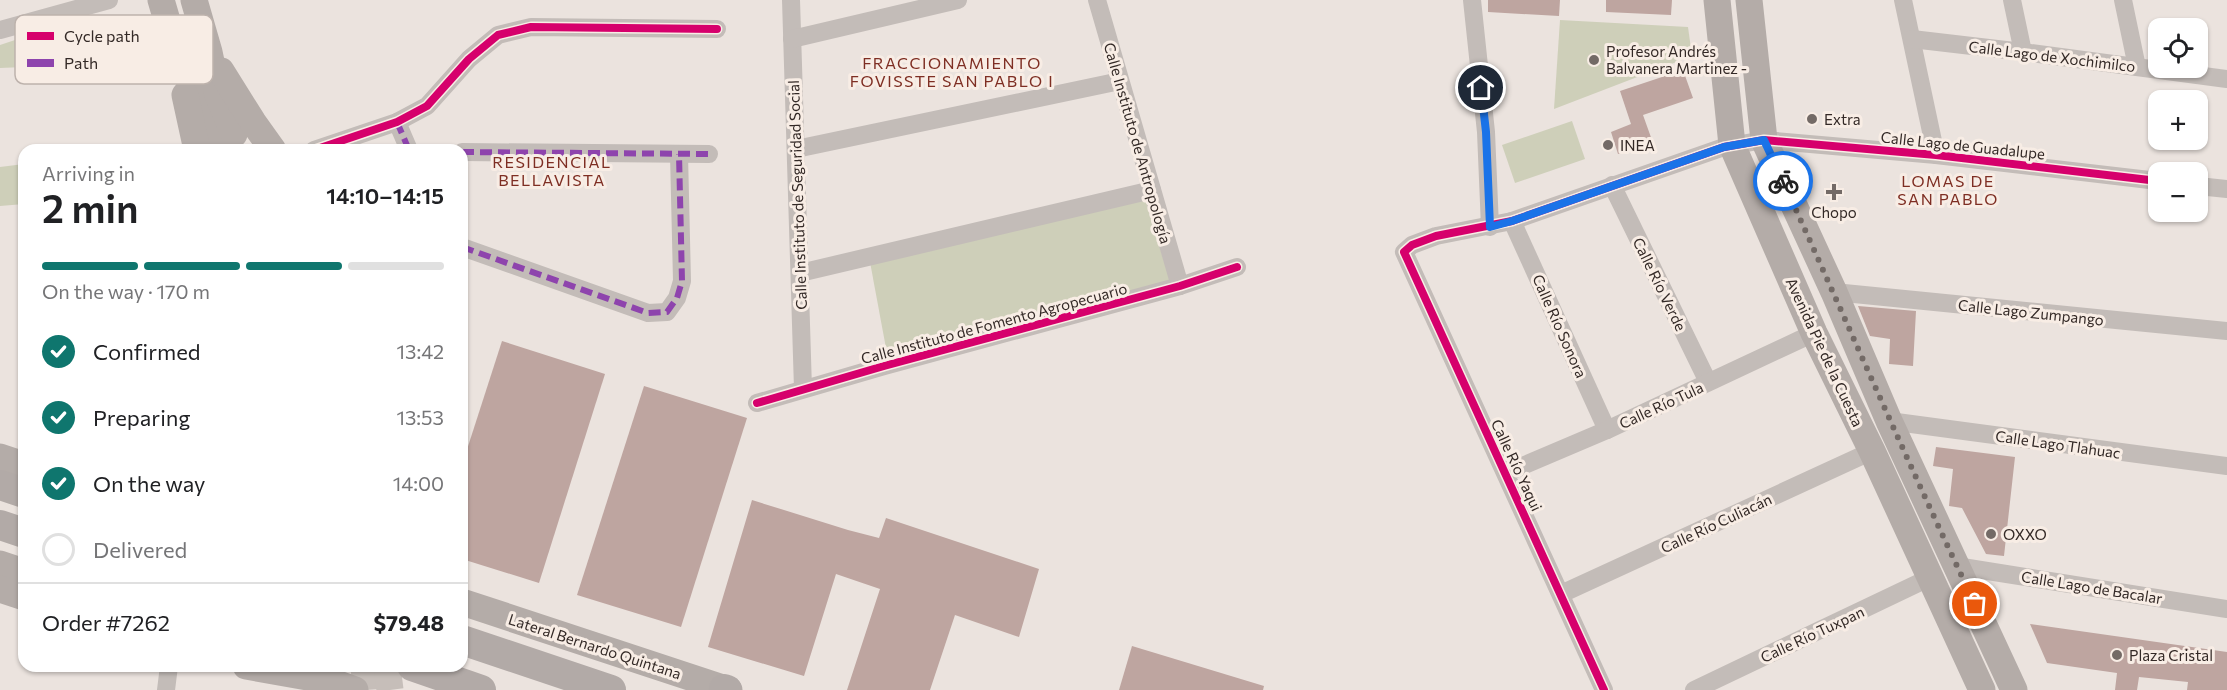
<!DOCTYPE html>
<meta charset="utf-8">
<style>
body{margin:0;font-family:Commissioner,sans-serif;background:#f2f2f2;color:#202124;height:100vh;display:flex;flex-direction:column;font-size:22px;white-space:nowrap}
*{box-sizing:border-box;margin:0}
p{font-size:20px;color:#757577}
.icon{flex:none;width:33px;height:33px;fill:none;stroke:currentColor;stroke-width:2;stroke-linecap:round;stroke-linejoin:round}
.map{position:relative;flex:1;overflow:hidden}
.drawer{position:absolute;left:18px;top:144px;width:450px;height:528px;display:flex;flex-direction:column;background:#fff;border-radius:18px;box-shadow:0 2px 4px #0004}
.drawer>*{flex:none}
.fabs{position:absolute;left:2148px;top:18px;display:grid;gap:12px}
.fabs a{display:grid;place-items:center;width:60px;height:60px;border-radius:12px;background:#fff;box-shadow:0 2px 4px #0004;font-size:30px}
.pin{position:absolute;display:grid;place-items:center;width:51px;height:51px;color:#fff;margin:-26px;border:3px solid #fff;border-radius:50%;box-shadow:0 2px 6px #0007}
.courier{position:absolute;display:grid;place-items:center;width:60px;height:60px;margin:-30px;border:4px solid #1a73e8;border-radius:50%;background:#fff;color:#222;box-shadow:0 2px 8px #0007}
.summary em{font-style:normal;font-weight:600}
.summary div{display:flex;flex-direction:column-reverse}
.summary{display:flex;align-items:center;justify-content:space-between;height:102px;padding:0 24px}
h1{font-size:39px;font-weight:600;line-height:45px}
.bar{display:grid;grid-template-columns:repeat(4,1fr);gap:9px 6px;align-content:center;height:72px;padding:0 24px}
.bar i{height:8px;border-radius:4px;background:#e0e0e0}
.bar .on{background:#0f766e}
.bar p{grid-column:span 4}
.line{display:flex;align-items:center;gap:15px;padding:0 24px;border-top:2px solid #e0e0e0}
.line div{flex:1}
ol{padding:0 24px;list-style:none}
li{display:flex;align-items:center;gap:18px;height:66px}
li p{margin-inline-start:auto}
li .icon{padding:6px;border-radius:50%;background:#0f766e;color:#fff;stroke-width:4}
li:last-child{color:#757577}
li i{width:33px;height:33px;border:3px solid #e0e0e0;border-radius:50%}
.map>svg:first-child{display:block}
.green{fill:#cecfb9}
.building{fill:#bea5a0}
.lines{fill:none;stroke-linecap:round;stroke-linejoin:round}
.secondary-tunnel{stroke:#c6beb9;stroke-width:27;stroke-dasharray:27 14;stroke-linecap:butt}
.street{stroke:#c3bcb8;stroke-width:18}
.secondary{stroke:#b4aca8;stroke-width:27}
.primary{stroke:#b2aaa7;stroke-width:30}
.quiet{stroke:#8e44ad;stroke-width:6;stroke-dasharray:12 6;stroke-linecap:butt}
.cycleway-casing{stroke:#f8ede5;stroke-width:11}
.cycleway{stroke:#d6006c;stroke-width:8}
.done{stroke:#736a66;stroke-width:6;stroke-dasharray:0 10.8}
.route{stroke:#1a73e8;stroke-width:8}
.poi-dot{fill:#736a66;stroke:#f8ede5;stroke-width:2}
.labels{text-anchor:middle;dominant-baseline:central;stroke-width:6;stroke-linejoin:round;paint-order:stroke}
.poi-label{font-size:15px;fill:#332926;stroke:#f8ede5;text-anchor:start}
.street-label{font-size:15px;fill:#332926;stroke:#f8ede5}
.neighbourhood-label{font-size:16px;letter-spacing:1.5px;fill:#7e2e23;stroke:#f8ede5}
.key{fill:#f8ede5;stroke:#bdb2ac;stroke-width:1.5}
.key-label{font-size:16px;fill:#332926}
</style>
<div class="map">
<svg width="2227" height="690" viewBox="0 0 2227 690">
<rect width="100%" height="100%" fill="#ebe3de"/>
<g class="green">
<path d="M 1560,20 L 1688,27 L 1692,56 L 1554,109 Z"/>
<path d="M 21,38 L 24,67 L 0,68 L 0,45 Z"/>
<path d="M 1572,121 L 1585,159 L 1515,183 L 1502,145 Z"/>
<path d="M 24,164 L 24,204 L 0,206 L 0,167 Z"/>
<path d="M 1144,195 L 1171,284 L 888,359 L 870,262 Z"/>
</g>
<g class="building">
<path d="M 1488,0 L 1560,0 L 1559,16 L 1488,12 Z"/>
<path d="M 1606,0 L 1672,0 L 1671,15 L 1606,12 Z"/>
<path d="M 1683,70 L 1693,98 L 1643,115 L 1653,143 L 1618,154 L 1611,132 L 1631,124 L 1620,91 Z"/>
<path d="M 1858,306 L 1916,311 L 1913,366 L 1889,364 L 1890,339 L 1870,336 Z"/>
<path d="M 502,341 L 605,374 L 539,583 L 462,559 L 462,465 Z"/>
<path d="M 644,386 L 747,418 L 681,627 L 577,595 Z"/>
<path d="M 1936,447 L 2015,457 L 2004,556 L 1986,554 L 1962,508 L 1949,506 L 1953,469 L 1933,466 Z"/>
<path d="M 752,500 L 848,530 L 879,538 L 886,518 L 1039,569 L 1019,637 L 955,615 L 930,690 L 847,690 L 880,589 L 836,574 L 804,676 L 708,647 Z"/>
<path d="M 2030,624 L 2227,652 L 2227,690 L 2187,690 L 2188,682 L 2139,677 L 2137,690 L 2115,690 L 2117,673 L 2047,663 Z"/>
<path d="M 1132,646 L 1264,686 L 1263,690 L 1119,690 Z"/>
</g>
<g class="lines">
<g class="secondary-tunnel">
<path d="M 364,666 L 366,690"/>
<path d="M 387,666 L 390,690"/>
</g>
<g class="street">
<path d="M 791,0 L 803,389"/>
<path d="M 1097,0 L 1180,286"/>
<path d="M 1472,0 L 1486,132 L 1490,227"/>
<path d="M 1903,0 L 1936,155"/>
<path d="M 2012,0 L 2023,52"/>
<path d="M 2123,0 L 2137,67"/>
<path d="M 0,30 L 109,0"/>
<path d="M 792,39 L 958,0"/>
<path d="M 1912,39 L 2023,52 L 2227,79"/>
<path d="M 397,122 L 409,150"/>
<path d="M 796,149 L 1120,81"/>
<path d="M 314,150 L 397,122 L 427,106 L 469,59 L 498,35 L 531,27 L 717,29"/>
<path d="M 462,152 L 709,154"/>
<path d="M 1612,185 L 1708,382"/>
<path d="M 2198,186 L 2227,189"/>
<path d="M 1512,221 L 1607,430"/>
<path d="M 462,247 L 648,313 L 667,312 L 677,298 L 682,281 L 679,154"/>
<path d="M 800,273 L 1152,190"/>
<path d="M 1834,292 L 2227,331"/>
<path d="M 757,403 L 884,366 L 1180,286 L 1237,267"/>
<path d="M 1889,421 L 2227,466"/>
<path d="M 1506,473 L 1607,430 L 1814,333"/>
<path d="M 1956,566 L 2227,609"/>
<path d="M 1561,594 L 1872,451"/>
<path d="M 166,690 L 169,666"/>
<path d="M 1604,690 L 1404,252 L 1412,245 L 1436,236 L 1512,221 L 1724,147 L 1764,140 L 1936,155 L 2158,181"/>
<path d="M 1694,690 L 1929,578"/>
</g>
<g class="secondary">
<path d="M 161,0 L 178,58 L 225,150"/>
<path d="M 194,0 L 209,52 L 218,95 L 234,134"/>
<path d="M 1717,0 L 1732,145 L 1814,333 L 1872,451 L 1982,690"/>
<path d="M 1749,0 L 1764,140 L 1834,292 L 1889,421 L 2014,690"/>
<path d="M 221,71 L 253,122 L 273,150"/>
<path d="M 185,95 L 197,150"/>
<path d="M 0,457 L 24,465"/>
<path d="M 0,564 L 24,572"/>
<path d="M 0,589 L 24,597"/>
<path d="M 462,602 L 729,690"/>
<path d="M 246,666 L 330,681 L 355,690"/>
</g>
<g class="primary">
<path d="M 0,485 L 24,493"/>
<path d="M 0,525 L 24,533"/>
<path d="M 462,640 L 611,690"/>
<path d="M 412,666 L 481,690"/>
<path d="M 724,689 L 727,690"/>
</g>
<g class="quiet">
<path d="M 397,122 L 409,150"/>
<path d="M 462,152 L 709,154"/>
<path d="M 462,247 L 648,313 L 667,312 L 677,298 L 682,281 L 679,154"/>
</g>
<defs>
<g id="cycleway">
<path d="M 314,150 L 397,122 L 427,106 L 469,59 L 498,35 L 531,27 L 717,29"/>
<path d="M 757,403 L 884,366 L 1180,286 L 1237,267"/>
<path d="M 1604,690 L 1404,252 L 1412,245 L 1436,236 L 1512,221 L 1724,147 L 1764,140 L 1936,155 L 2158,181"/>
</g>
</defs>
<use href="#cycleway" class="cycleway-casing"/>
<use href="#cycleway" class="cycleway"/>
</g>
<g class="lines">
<path class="done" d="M 1783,181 C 1847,322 1908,464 1975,604"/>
<path class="route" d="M 1481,88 L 1486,132 L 1490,227 L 1512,221 L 1724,147 L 1764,140 L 1783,181"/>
</g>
<g class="poi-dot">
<circle cx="1594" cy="60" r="6"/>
<circle cx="1812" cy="119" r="6"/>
<circle cx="1608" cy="145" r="6"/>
<path d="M1831 183h6v6h6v6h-6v6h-6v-6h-6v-6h6z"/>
<circle cx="1991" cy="534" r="6"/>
<circle cx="2117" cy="655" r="6"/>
</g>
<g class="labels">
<g class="poi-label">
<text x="1606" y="51">Profesor Andrés<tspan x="1606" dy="17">Balvanera Martinez -</tspan></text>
<text x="1824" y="119">Extra</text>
<text x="1620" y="145">INEA</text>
<text x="1834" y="212" text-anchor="middle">Chopo</text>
<text x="2003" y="534">OXXO</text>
<text x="2129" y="655">Plaza Cristal</text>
</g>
<g class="street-label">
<text transform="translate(2052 56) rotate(7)">Calle Lago de Xochimilco</text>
<text transform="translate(1138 143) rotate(74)">Calle Instituto de Antropología</text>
<text transform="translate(1963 145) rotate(6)">Calle Lago de Guadalupe</text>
<text transform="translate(797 195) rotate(-92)">Calle Instituto de Seguridad Social</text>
<text transform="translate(1660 284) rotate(64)">Calle Río Verde</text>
<text transform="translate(2031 312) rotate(6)">Calle Lago Zumpango</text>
<text transform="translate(994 323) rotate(-15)">Calle Instituto de Fomento Agropecuario</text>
<text transform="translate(1560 326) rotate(66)">Calle Río Sonora</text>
<text transform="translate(1825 352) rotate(65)">Avenida Pie de la Cuesta</text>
<text transform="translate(1661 405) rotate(-25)">Calle Río Tula</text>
<text transform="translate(2058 444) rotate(8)">Calle Lago Tlahuac</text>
<text transform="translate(1517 465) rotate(65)">Calle Río Yaqui</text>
<text transform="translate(1716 523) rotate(-25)">Calle Río Culiacán</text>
<text transform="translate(2092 587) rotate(9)">Calle Lago de Bacalar</text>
<text transform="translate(1812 634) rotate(-25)">Calle Río Tuxpan</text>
<text transform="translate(595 646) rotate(18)">Lateral Bernardo Quintana</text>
</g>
<g class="neighbourhood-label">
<text x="952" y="62">FRACCIONAMIENTO<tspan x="952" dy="18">FOVISSTE SAN PABLO I</tspan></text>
<text x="552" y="161">RESIDENCIAL<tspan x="552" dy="18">BELLAVISTA</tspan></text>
<text x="1948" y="180">LOMAS DE<tspan x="1948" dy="18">SAN PABLO</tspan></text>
</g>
</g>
<rect x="15" y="15" width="198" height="69" rx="9" class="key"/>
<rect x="27" y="32" width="27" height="8" fill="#d6006c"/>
<rect x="27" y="59" width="27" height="8" fill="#8e44ad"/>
<g class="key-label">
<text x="64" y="42">Cycle path</text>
<text x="64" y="69">Path</text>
</g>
</svg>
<div class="fabs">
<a><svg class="icon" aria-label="locate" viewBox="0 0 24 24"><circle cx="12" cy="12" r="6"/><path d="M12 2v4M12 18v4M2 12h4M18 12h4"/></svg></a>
<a>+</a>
<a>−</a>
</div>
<div class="pin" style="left:1975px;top:604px;background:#ea580c"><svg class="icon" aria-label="bag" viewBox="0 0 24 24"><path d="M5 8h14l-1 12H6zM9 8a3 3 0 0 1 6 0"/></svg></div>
<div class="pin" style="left:1481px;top:88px;background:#1f2937"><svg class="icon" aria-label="home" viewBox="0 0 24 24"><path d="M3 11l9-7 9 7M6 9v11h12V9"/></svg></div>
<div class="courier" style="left:1783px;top:181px"><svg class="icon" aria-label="bike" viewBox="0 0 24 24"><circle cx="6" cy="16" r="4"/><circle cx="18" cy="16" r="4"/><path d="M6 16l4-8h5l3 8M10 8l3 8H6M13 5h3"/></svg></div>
<section class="drawer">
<div class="summary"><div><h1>2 min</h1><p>Arriving in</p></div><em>14:10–14:15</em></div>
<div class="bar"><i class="on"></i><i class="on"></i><i class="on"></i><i></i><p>On the way · 170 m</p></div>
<ol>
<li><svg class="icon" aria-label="check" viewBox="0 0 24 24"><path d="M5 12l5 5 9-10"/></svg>Confirmed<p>13:42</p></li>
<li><svg class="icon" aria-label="check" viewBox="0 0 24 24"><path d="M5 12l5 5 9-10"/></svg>Preparing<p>13:53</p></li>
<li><svg class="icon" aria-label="check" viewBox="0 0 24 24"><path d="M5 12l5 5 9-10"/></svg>On the way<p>14:00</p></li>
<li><i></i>Delivered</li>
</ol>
<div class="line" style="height:78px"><div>Order #7262</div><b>$79.48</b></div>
</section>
</div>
